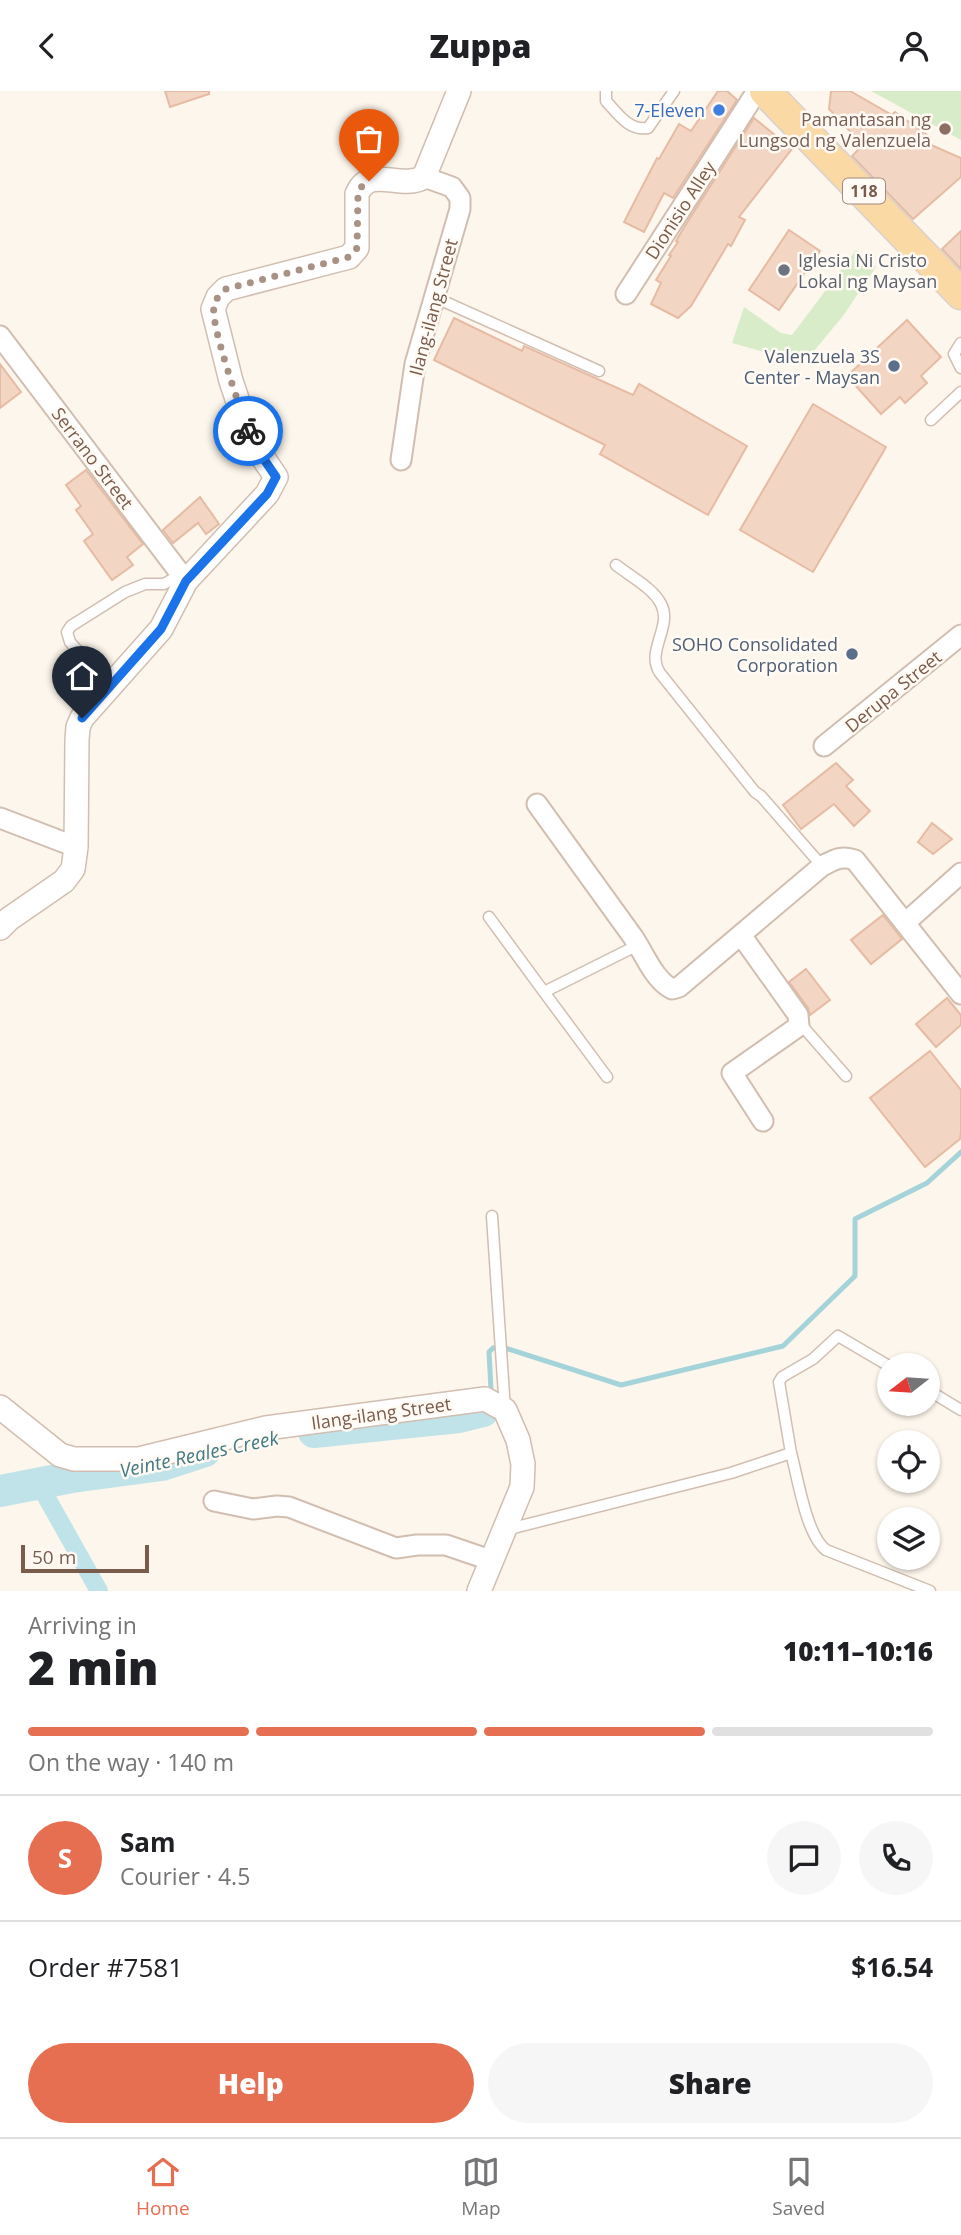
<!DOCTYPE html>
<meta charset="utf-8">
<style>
body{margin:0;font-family:"Open Sans",sans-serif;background:#f6f6f6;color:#202124;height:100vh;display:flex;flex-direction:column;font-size:26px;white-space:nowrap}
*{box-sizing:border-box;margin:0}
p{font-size:23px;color:#757577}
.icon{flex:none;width:38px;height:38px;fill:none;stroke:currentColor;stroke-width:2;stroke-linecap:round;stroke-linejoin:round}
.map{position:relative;height:1500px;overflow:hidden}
.drawer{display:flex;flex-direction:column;background:#fff;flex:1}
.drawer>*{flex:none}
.needle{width:46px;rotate:253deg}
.tools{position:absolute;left:877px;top:1262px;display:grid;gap:14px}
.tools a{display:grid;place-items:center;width:63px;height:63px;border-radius:50%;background:#fff;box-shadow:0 2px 5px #0004;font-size:35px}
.scale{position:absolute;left:21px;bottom:18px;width:128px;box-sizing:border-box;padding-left:7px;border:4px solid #7a5c4d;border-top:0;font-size:19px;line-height:24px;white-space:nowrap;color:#7a5c4d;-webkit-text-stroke:5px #fffaf3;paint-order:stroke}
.pin{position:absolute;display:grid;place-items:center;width:60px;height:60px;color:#fff;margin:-72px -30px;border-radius:50% 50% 50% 0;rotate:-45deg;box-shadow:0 0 7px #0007}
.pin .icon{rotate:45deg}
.courier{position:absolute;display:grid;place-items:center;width:70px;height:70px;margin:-35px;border:5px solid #1a73e8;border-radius:50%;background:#fff;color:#222;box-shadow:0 2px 9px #0007}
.head em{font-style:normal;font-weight:800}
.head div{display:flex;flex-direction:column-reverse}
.head{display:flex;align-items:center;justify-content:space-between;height:119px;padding:0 28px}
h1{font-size:46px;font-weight:800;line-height:52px}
.bar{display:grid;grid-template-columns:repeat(4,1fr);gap:10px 7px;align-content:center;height:84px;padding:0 28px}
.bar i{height:9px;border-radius:5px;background:#e0e0e0}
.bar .active{background:#e76f51}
.bar p{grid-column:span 4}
.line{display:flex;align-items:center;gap:18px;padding:0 28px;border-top:2px solid #e0e0e0}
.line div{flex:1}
.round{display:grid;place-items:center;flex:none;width:74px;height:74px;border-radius:37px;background:#f6f6f6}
.primary-button{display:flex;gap:14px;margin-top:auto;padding:14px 28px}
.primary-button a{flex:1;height:80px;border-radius:42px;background:#e76f51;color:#fff;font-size:28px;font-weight:800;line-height:80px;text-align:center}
.primary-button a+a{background:#f6f6f6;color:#202124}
header{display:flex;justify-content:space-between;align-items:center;height:91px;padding:0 28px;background:#fff;font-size:32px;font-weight:800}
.tabs{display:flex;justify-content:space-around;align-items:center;height:98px;border-top:2px solid #e0e0e0;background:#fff;font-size:19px;color:#757577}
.tabs a{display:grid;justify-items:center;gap:4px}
.tabs .active{color:#e76f51}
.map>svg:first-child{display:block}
.green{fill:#d8ecc9}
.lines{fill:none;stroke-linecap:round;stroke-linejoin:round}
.stream{stroke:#a5d3da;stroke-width:5}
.canal{stroke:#bfe3e8;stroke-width:18}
.river{stroke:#bfe3e8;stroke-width:32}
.building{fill:#f3d5c3;stroke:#e6bba3;stroke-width:2}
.service-casing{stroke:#d1beb0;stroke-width:13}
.minor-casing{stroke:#d1beb0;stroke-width:23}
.tertiary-casing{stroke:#d1beb0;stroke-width:26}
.primary-casing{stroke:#dad1cd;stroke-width:33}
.service{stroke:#fff;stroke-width:10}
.minor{stroke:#fff;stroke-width:19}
.tertiary{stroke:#fff;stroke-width:23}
.primary{stroke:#fbd9a5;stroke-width:30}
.done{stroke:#a89285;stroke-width:7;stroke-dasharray:0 12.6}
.route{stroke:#1a73e8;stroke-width:9}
.shop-dot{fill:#3f7fe0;stroke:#fffaf3;stroke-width:2.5}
.education-dot{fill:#8d6e63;stroke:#fffaf3;stroke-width:2.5}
.worship-dot{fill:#6b7280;stroke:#fffaf3;stroke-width:2.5}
.service-dot{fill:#5c6f8a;stroke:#fffaf3;stroke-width:2.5}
.labels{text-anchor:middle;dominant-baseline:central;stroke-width:5;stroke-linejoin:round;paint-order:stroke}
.shield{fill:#fffaf3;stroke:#a28b7f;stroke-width:2}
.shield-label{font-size:16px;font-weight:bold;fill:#7a5c4d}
.shop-label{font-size:18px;fill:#366cbe;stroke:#fffaf3;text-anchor:end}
.education-label{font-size:18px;fill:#785e54;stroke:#fffaf3;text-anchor:end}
.street-label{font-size:18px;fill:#7a5c4d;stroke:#fffaf3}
.worship-label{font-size:18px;fill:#5b616d;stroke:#fffaf3;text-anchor:start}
.service-label{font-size:18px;fill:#4e5e75;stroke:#fffaf3;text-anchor:end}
.water-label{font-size:19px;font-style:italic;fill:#437c86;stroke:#fffaf3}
</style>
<header><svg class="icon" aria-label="back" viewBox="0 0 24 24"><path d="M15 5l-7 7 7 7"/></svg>Zuppa<svg class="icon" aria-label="person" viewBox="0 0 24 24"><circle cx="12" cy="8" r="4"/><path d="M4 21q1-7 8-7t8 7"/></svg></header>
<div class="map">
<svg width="961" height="1500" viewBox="0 0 961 1500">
<rect width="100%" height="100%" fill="#fdf6ec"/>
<g class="green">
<path d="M 871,0 L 961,0 L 961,49 Z"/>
<path d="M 856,159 L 876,176 L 843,225 L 804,272 L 732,252 L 744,216 L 781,242 L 792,244 Z"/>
</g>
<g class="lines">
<g class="stream">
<path d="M 505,1257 L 621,1294 L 783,1255 L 855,1185 L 855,1128 L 927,1092 L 961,1061"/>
<path d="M 491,1299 L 489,1261 L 493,1257"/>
</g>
<path class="canal" d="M 39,1393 L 99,1500"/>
<g class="river">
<path d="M 314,1341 L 459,1326 L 483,1320"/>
<path d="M 0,1400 L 72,1386 L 162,1374 L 205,1360"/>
</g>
</g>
<g class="building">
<path d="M 165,0 L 209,0 L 209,3 L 170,16 Z"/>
<path d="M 718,0 L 727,0 L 737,9 L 673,107 L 664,102 L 644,141 L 624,131 L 657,67 L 659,68 L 679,33 L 691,40 Z"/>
<path d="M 831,0 L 850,0 L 892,24 L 895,21 L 927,44 L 922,50 L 961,67 L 961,86 L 913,128 L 852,65 L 863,54 L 829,18 Z"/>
<path d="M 754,27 L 792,58 L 739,126 L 745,129 L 731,155 L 728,153 L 691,215 L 678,227 L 651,213 L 661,192 L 656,189 L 671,165 L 669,164 L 678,151 L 676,150 L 688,130 Z"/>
<path d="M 789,139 L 820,160 L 779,219 L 749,199 Z"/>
<path d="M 961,140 L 961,178 L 942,158 Z"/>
<path d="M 454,227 L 522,260 L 524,255 L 633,304 L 639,293 L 747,355 L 708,424 L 600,363 L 605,354 L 434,269 Z"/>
<path d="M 907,229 L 941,266 L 921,285 L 927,292 L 905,312 L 900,306 L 881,323 L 847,285 Z"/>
<path d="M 0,273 L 21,301 L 0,317 Z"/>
<path d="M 813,313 L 886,356 L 813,481 L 740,439 Z"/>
<path d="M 86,379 L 143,453 L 127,466 L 133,474 L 112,489 L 84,450 L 93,443 L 76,419 L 81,415 L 66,394 Z"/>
<path d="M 200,406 L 219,433 L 206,443 L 198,432 L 173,452 L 163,439 Z"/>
<path d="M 836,672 L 853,689 L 846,695 L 870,720 L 854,735 L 834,713 L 801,738 L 783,714 Z"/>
<path d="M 932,732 L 952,748 L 933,763 L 918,751 Z"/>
<path d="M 883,824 L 902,848 L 871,873 L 851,849 Z"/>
<path d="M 806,878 L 830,909 L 810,924 L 808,917 L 789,891 Z"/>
<path d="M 947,907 L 961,924 L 961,934 L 936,956 L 916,933 Z"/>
<path d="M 930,960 L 961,999 L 961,1040 L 960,1048 L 925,1076 L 870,1007 Z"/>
</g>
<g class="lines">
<defs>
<g id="service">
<path d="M 606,0 L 606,10 C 618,23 629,40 648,37 L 674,0"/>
<path d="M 434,206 L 599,280"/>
<path d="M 961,252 L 954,263 L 961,277"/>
<path d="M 931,329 L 961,301"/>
<path d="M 616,474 C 630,485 653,497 661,513 C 673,536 645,560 660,582 L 755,701 L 761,705 L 822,775"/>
<path d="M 109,596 L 70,551 L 67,541 L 71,535 L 125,501 L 145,493 L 164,493 L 181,483"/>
<path d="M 489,826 L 544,901"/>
<path d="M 799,935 L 805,938 L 846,985"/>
<path d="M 607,986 L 544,901 L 638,854"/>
<path d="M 492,1125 L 505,1319"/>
<path d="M 928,1299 L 961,1319"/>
<path d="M 791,1362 C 798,1387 806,1444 826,1459 L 930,1500"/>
<path d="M 505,1439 L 731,1382 L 791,1362 L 779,1291 L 782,1286 L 813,1268 L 838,1245 L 889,1275"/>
</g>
<g id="minor">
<path d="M 626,203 L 757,0"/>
<path d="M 0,245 L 186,490"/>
<path d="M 401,369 L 415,273 L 460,118 L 460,107 L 452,96 L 424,86"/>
<path d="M 824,655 L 961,544"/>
<path d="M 537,713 C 569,757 601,802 633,846 C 644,862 654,889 672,898 L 679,896 L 822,775 C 834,769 841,764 855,769 L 961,903"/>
<path d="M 0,727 L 76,756"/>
<path d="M 905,832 L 961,782"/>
<path d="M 741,844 L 798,924 L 799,935 L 732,982 L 763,1030"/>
<path d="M 214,1410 L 253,1418 L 277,1415 L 289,1416 L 396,1457 L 417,1454 L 446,1454 L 490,1469"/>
</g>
<g id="tertiary">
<path d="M 0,837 L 9,828 L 64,790 L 73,778 L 76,756 L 77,649 L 78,636 L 82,627 L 161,538 L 186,490 L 267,403 L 276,386 L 251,349 L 231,290 L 213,218 L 218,206 L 226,198 L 349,166 L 357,157 L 357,103 C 370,73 400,100 424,86 L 459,0"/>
<path d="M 0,1316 L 60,1364 L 74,1368 L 139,1368 L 266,1337 L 485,1308 L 505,1319 L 518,1349 L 523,1373 L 522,1396 L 479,1500"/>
</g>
<path id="primary" d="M 765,0 L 961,203"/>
</defs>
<use href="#service" class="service-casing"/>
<use href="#minor" class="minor-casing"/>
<use href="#tertiary" class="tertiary-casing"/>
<use href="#primary" class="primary-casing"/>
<use href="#service" class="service"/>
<use href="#minor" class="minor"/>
<use href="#tertiary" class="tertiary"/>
<use href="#primary" class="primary"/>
</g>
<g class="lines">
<path class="done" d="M 248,340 C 241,319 210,233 214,216 C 215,208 220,203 226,198 L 349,166 L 357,157 L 358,103 L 360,97 L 369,90"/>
<path class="route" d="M 82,627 L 161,538 L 186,490 L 267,403 L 276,386 L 251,349 L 248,340"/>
</g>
<circle class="shop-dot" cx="719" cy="19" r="7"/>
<circle class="education-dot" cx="945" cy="38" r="7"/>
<circle class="worship-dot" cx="784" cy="179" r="7"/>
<g class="service-dot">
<circle cx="894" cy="275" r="7"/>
<circle cx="852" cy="563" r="7"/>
</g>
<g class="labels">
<rect class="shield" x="843" y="87.5" width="42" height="25" rx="5"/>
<g class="shield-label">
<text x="864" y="100">118</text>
</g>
<g class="shop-label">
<text x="705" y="19">7-Eleven</text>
</g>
<g class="education-label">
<text x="931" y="28">Pamantasan ng<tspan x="931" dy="21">Lungsod ng Valenzuela</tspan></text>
</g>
<g class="street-label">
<text transform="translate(680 119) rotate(-57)">Dionisio Alley</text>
<text transform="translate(433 216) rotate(-75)">Ilang-ilang Street</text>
<text transform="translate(93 367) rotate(53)">Serrano Street</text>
<text transform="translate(893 600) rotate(-39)">Derupa Street</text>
<text transform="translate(381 1322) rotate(-8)">Ilang-ilang Street</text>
</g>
<g class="worship-label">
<text x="798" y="169">Iglesia Ni Cristo<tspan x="798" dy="21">Lokal ng Maysan</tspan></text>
</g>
<g class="service-label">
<text x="880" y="265">Valenzuela 3S<tspan x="880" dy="21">Center - Maysan</tspan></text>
<text x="838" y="553">SOHO Consolidated<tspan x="838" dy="21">Corporation</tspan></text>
</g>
<g class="water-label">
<text transform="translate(199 1363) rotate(-12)">Veinte Reales Creek</text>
</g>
</g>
</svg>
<div class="tools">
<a><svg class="needle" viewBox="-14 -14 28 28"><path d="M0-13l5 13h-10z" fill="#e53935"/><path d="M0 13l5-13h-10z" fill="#757577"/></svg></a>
<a><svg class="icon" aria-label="locate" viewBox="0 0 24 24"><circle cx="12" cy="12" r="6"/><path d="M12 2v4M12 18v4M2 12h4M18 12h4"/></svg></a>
<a><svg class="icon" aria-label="layers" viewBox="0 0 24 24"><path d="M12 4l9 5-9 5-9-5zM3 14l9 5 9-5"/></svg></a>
</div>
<div class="scale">50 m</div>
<div class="pin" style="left:369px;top:90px;background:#ea580c"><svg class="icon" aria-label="bag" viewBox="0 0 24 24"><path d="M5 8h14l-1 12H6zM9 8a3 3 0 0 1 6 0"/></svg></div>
<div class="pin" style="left:82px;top:627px;background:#1f2937"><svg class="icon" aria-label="home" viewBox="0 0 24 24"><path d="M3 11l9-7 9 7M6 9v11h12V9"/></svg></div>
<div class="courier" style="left:248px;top:340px"><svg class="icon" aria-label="bike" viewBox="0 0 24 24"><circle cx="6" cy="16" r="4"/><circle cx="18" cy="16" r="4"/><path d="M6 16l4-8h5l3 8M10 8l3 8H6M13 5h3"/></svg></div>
</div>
<section class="drawer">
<div class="head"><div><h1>2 min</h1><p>Arriving in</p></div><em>10:11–10:16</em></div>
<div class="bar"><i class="active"></i><i class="active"></i><i class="active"></i><i></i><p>On the way · 140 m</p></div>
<div class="line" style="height:126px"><b class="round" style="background:#e76f51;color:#fff">S</b><div><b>Sam</b><p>Courier · 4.5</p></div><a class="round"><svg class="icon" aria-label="chat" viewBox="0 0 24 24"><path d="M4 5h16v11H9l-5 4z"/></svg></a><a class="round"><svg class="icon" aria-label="phone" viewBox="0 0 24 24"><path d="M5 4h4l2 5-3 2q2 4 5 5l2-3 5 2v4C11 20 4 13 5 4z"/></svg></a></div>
<div class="line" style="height:91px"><div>Order #7581</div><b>$16.54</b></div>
<div class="primary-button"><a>Help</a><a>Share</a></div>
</section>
<nav class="tabs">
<a class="active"><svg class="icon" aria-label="home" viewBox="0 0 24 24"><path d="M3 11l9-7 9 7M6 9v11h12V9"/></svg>Home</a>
<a><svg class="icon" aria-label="map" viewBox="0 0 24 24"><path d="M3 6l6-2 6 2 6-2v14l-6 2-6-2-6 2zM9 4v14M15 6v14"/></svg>Map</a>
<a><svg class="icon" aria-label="saved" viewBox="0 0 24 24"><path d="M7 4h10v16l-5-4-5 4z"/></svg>Saved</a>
</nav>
